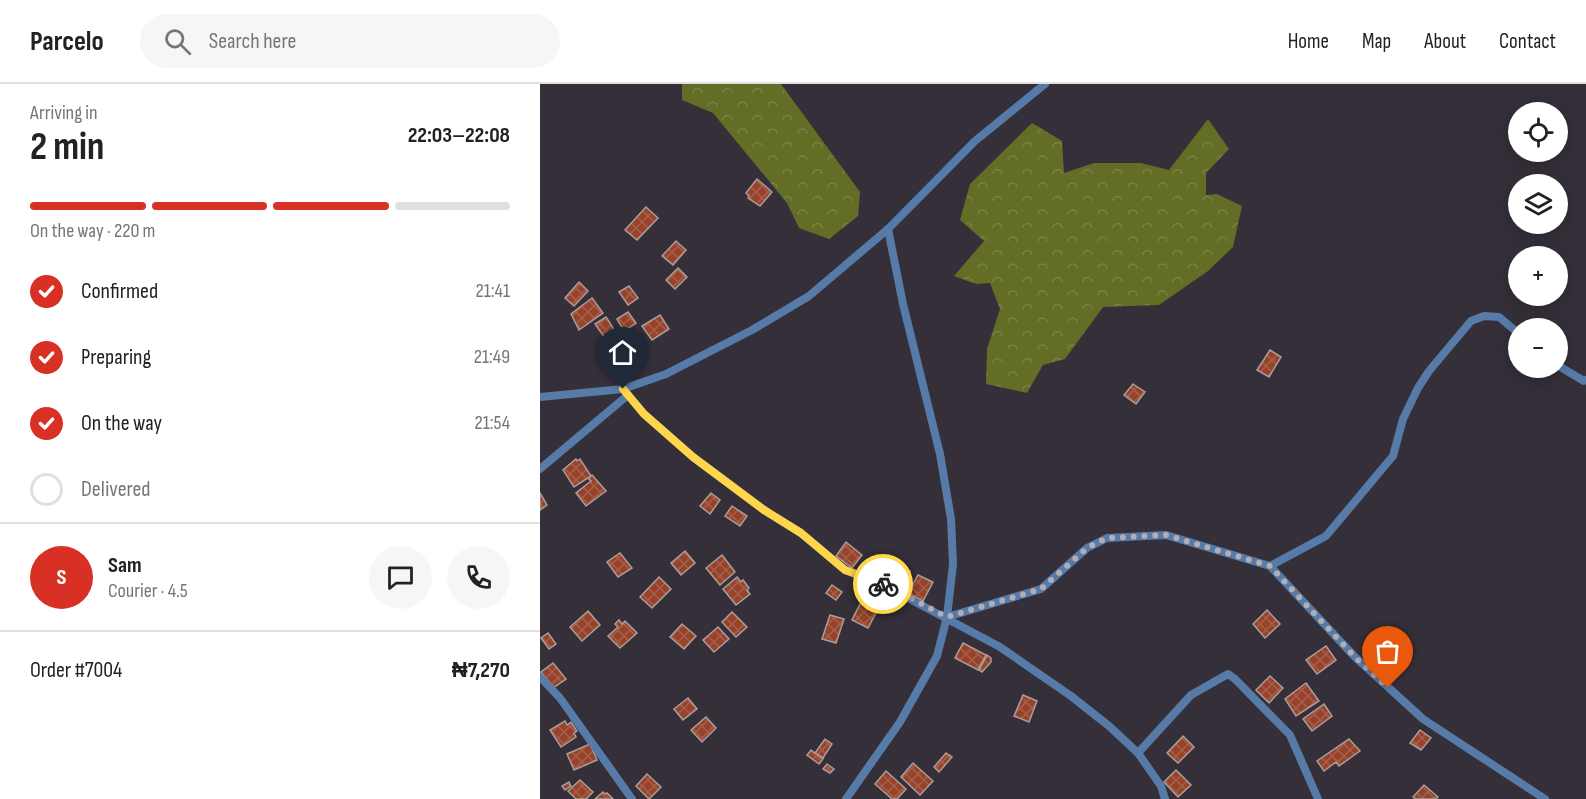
<!DOCTYPE html>
<meta charset="utf-8">
<style>
body{margin:0;font-family:"Sofia Sans Condensed",sans-serif;background:#f6f6f6;color:#222;height:100vh;display:flex;flex-direction:column;font-size:22px;white-space:nowrap}
*{box-sizing:border-box;margin:0}
p{font-size:20px;color:#767676}
.icon{flex:none;width:33px;height:33px;fill:none;stroke:currentColor;stroke-width:2;stroke-linecap:round;stroke-linejoin:round}
.map{position:relative;flex:1;overflow:hidden}
.panel{display:flex;flex-direction:column;background:#fff;width:540px}
.panel>*{flex:none}
.buttons{position:absolute;left:968px;top:18px;display:grid;gap:12px}
.buttons a{display:grid;place-items:center;width:60px;height:60px;border-radius:50%;background:#fff;box-shadow:0 3px 15px #0003;font-size:30px}
.pin{position:absolute;display:grid;place-items:center;width:51px;height:51px;color:#fff;margin:-62px -26px;border-radius:50% 50% 50% 0;rotate:-45deg;box-shadow:0 0 6px #0007}
.pin .icon{rotate:45deg}
.courier{position:absolute;display:grid;place-items:center;width:60px;height:60px;margin:-30px;border:4px solid #ffd54a;border-radius:50%;background:#fff;color:#222;box-shadow:0 2px 8px #0007}
.overview em{font-style:normal;font-weight:700}
.overview div{display:flex;flex-direction:column-reverse}
.overview{display:flex;align-items:center;justify-content:space-between;height:102px;padding:0 30px}
h1{font-size:39px;font-weight:700;line-height:45px}
.bar{display:grid;grid-template-columns:repeat(4,1fr);gap:9px 6px;align-content:center;height:72px;padding:0 30px}
.bar i{height:8px;border-radius:4px;background:#e0e0e0}
.bar .selected{background:#d93025}
.bar p{grid-column:span 4}
.line{display:flex;align-items:center;gap:15px;padding:0 30px;border-top:2px solid #e0e0e0}
.line div{flex:1}
.round{display:grid;place-items:center;flex:none;width:63px;height:63px;border-radius:32px;background:#f6f6f6}
ol{padding:0 30px;list-style:none}
li{display:flex;align-items:center;gap:18px;height:66px}
li p{margin-inline-start:auto}
li .icon{padding:6px;border-radius:50%;background:#d93025;color:#fff;stroke-width:4}
li:last-child{color:#767676}
li i{width:33px;height:33px;border:3px solid #e0e0e0;border-radius:50%}
header{display:flex;align-items:center;gap:36px;box-sizing:border-box;height:84px;padding:0 30px;background:#fff;border-bottom:2px solid #e0e0e0}
header strong{font-size:28px}
nav{display:flex;gap:33px;margin-inline-start:auto;font-size:21px}
.search{width:420px;height:54px;background:#f6f6f6;display:flex;align-items:center;gap:15px;box-sizing:border-box;padding:0 21px;border-radius:33px;color:#767676;font-size:22px}
main{display:flex;flex:1;min-height:0}
.map>svg:first-child{display:block}
.forest{fill:url(#forest-crowns)}
.building{fill:url(#building-cross-hatch);stroke:#ab9e9a;stroke-width:1.5}
.lines{fill:none;stroke-linecap:round;stroke-linejoin:round}
.street{stroke:#577ba8;stroke-width:8}
.done{stroke:#b2aeb5;stroke-width:6;stroke-dasharray:0 10.8}
.route{stroke:#ffd54a;stroke-width:8}
</style>
<header>
<strong>Parcelo</strong>
<div class="search"><svg class="icon" aria-label="search" viewBox="0 0 24 24"><circle cx="10" cy="10" r="6"/><path d="M15 15l6 6"/></svg>Search here</div>
<nav><a>Home</a><a>Map</a><a>About</a><a>Contact</a></nav>
</header>
<main>
<section class="panel">
<div class="overview"><div><h1>2 min</h1><p>Arriving in</p></div><em>22:03–22:08</em></div>
<div class="bar"><i class="selected"></i><i class="selected"></i><i class="selected"></i><i></i><p>On the way · 220 m</p></div>
<ol>
<li><svg class="icon" aria-label="check" viewBox="0 0 24 24"><path d="M5 12l5 5 9-10"/></svg>Confirmed<p>21:41</p></li>
<li><svg class="icon" aria-label="check" viewBox="0 0 24 24"><path d="M5 12l5 5 9-10"/></svg>Preparing<p>21:49</p></li>
<li><svg class="icon" aria-label="check" viewBox="0 0 24 24"><path d="M5 12l5 5 9-10"/></svg>On the way<p>21:54</p></li>
<li><i></i>Delivered</li>
</ol>
<div class="line" style="height:108px"><b class="round" style="background:#d93025;color:#fff">S</b><div><b>Sam</b><p>Courier · 4.5</p></div><a class="round"><svg class="icon" aria-label="chat" viewBox="0 0 24 24"><path d="M4 5h16v11H9l-5 4z"/></svg></a><a class="round"><svg class="icon" aria-label="phone" viewBox="0 0 24 24"><path d="M5 4h4l2 5-3 2q2 4 5 5l2-3 5 2v4C11 20 4 13 5 4z"/></svg></a></div>
<div class="line" style="height:78px"><div>Order #7004</div><b>₦7,270</b></div>
</section>
<div class="map">
<svg width="1046" height="715" viewBox="0 0 1046 715">
<defs>
<pattern id="forest-crowns" width="20" height="18" patternUnits="userSpaceOnUse" patternTransform="scale(1.5)"><rect width="20" height="18" fill="#636d26"/><path d="M2 6a3 3 0 1 1 6 0M12 15a3 3 0 1 1 6 0" fill="none" stroke="#7a8246"/></pattern>
<pattern id="building-cross-hatch" width="8" height="8" patternUnits="userSpaceOnUse" patternTransform="scale(1.5)"><rect width="8" height="8" fill="#97432b"/><path d="M0 0l8 8M0 8l8-8" fill="none" stroke="#a65f4a"/></pattern>
</defs>
<rect width="100%" height="100%" fill="#342f38"/>
<g class="forest">
<path d="M 142,0 L 241,0 L 320,108 L 318,132 L 289,155 L 259,144 L 247,119 L 173,29 L 142,16 Z"/>
<path d="M 668,35 L 689,65 L 666,89 L 666,111 L 677,110 L 702,122 L 693,163 L 668,187 L 619,221 L 563,223 L 525,275 L 503,281 L 487,309 L 446,300 L 447,265 L 460,225 L 450,199 L 436,200 L 414,192 L 444,157 L 420,136 L 430,100 L 492,39 L 522,57 L 524,89 L 554,79 L 601,79 L 629,86 Z"/>
</g>
<g class="building">
<path d="M 217,95 L 232,108 L 220,122 L 208,114 L 209,112 L 206,109 Z"/>
<path d="M 106,123 L 118,134 L 97,156 L 85,146 Z"/>
<path d="M 136,157 L 146,166 L 133,181 L 122,172 Z"/>
<path d="M 138,184 L 147,193 L 135,205 L 126,196 Z"/>
<path d="M 39,198 L 48,207 L 34,222 L 25,214 Z"/>
<path d="M 89,202 L 98,214 L 88,221 L 79,208 Z"/>
<path d="M 52,214 L 63,229 L 39,246 L 31,230 Z"/>
<path d="M 88,228 L 96,239 L 84,247 L 77,235 Z"/>
<path d="M 120,231 L 129,245 L 112,256 L 102,242 Z"/>
<path d="M 66,233 L 75,247 L 65,254 L 55,240 Z"/>
<path d="M 730,266 L 741,273 L 729,293 L 717,286 Z"/>
<path d="M 593,300 L 605,308 L 596,320 L 584,311 Z"/>
<path d="M 36,375 L 37,377 L 40,375 L 51,392 L 34,403 L 23,386 Z"/>
<path d="M 52,391 L 66,407 L 46,422 L 36,409 L 51,397 L 48,394 Z"/>
<path d="M 0,409 L 7,421 L 0,426 Z"/>
<path d="M 171,409 L 180,416 L 170,430 L 160,422 Z"/>
<path d="M 192,422 L 207,432 L 200,442 L 185,432 Z"/>
<path d="M 306,458 L 322,471 L 312,484 L 296,472 Z"/>
<path d="M 145,467 L 155,479 L 141,491 L 131,479 Z"/>
<path d="M 80,469 L 92,484 L 78,493 L 67,478 Z"/>
<path d="M 182,471 L 195,488 L 180,501 L 166,484 Z"/>
<path d="M 358,481 L 370,487 L 363,502 L 351,496 Z"/>
<path d="M 378,491 L 393,498 L 383,517 L 368,509 Z"/>
<path d="M 119,493 L 131,505 L 112,524 L 100,513 Z"/>
<path d="M 197,493 L 201,498 L 203,496 L 209,504 L 207,506 L 210,510 L 196,521 L 183,505 Z"/>
<path d="M 292,501 L 302,508 L 296,516 L 286,509 Z"/>
<path d="M 329,502 L 346,510 L 328,544 L 312,536 Z"/>
<path d="M 727,526 L 740,540 L 725,554 L 713,540 Z"/>
<path d="M 48,527 L 60,541 L 42,557 L 30,543 Z"/>
<path d="M 192,528 L 207,543 L 196,553 L 182,538 Z"/>
<path d="M 290,531 L 304,535 L 296,559 L 282,555 Z"/>
<path d="M 79,536 L 82,540 L 85,537 L 97,549 L 80,564 L 68,552 L 78,543 L 75,540 Z"/>
<path d="M 142,540 L 156,552 L 144,565 L 130,553 Z"/>
<path d="M 178,543 L 189,555 L 174,568 L 163,556 Z"/>
<path d="M 8,549 L 16,560 L 9,565 L 1,554 Z"/>
<path d="M 423,559 L 446,571 L 438,586 L 415,574 Z"/>
<path d="M 786,562 L 796,576 L 777,590 L 766,576 Z"/>
<path d="M 447,571 L 451,574 L 451,578 L 442,588 L 439,586 Z"/>
<path d="M 13,579 L 26,595 L 13,604 L 1,588 Z"/>
<path d="M 730,592 L 743,604 L 729,619 L 716,606 Z"/>
<path d="M 766,599 L 779,617 L 756,632 L 745,615 Z"/>
<path d="M 483,611 L 497,617 L 489,638 L 474,632 Z"/>
<path d="M 148,614 L 157,625 L 143,636 L 134,625 Z"/>
<path d="M 784,620 L 792,632 L 772,647 L 763,635 Z"/>
<path d="M 166,633 L 176,644 L 162,658 L 151,646 Z"/>
<path d="M 25,637 L 27,641 L 31,638 L 37,647 L 34,649 L 36,653 L 21,663 L 10,646 Z"/>
<path d="M 880,646 L 891,654 L 881,666 L 870,659 Z"/>
<path d="M 643,652 L 654,663 L 638,679 L 627,669 Z"/>
<path d="M 285,655 L 292,660 L 283,674 L 275,669 Z"/>
<path d="M 809,655 L 820,667 L 799,682 L 796,678 L 784,687 L 777,677 Z"/>
<path d="M 50,660 L 57,676 L 34,686 L 27,670 Z"/>
<path d="M 271,666 L 283,675 L 279,680 L 267,671 Z"/>
<path d="M 406,669 L 412,673 L 399,688 L 394,683 Z"/>
<path d="M 373,679 L 393,697 L 380,711 L 361,693 Z"/>
<path d="M 287,680 L 294,685 L 290,689 L 283,685 Z"/>
<path d="M 636,686 L 651,701 L 638,713 L 624,698 Z"/>
<path d="M 346,687 L 366,705 L 357,715 L 352,715 L 335,700 Z"/>
<path d="M 107,690 L 121,703 L 109,715 L 96,702 Z"/>
<path d="M 40,696 L 53,708 L 46,715 L 36,715 L 28,707 Z"/>
<path d="M 29,698 L 31,702 L 25,706 L 22,702 Z"/>
<path d="M 884,701 L 898,713 L 896,715 L 876,715 L 873,713 Z"/>
<path d="M 63,708 L 65,710 L 67,709 L 73,715 L 55,715 Z"/>
</g>
<g class="lines">
<g class="street">
<path d="M 1017,281 L 1044,297 L 1046,296"/>
<path d="M 83,305 L 104,330 L 153,373 L 224,426 L 261,449 L 305,486 L 336,497 L 460,563 L 531,612 L 569,642 L 598,669 L 621,702 L 625,715"/>
<path d="M 0,313 L 83,305 L 126,290 L 212,246 L 269,212 L 348,145 L 435,57 L 505,0"/>
<path d="M 0,385 L 88,311"/>
<path d="M 730,482 L 786,452 L 853,372 L 863,335 L 878,304 L 889,287 L 931,237 L 944,232 L 959,233 L 978,249"/>
<path d="M 407,533 L 501,505 L 547,464 L 567,454 L 626,451 L 730,482 L 814,572 L 883,635 L 1005,715"/>
<path d="M 0,593 L 20,614 L 92,715"/>
<path d="M 598,669 L 651,611 L 688,590 L 695,595 L 750,651 L 778,715"/>
<path d="M 306,715 L 360,638 L 397,572 L 407,533 L 413,480 L 411,435 L 400,370 L 363,220 L 348,145"/>
</g>
</g>
<g class="lines">
<path class="done" d="M 343,500 L 407,533 L 501,505 L 547,464 L 567,454 L 626,451 L 730,482 L 814,572 L 848,604"/>
<path class="route" d="M 83,305 L 104,330 L 153,373 L 224,426 L 261,449 L 305,486 L 343,500"/>
</g>
</svg>
<div class="buttons">
<a><svg class="icon" aria-label="locate" viewBox="0 0 24 24"><circle cx="12" cy="12" r="6"/><path d="M12 2v4M12 18v4M2 12h4M18 12h4"/></svg></a>
<a><svg class="icon" aria-label="layers" viewBox="0 0 24 24"><path d="M12 4l9 5-9 5-9-5zM3 14l9 5 9-5"/></svg></a>
<a>+</a>
<a>−</a>
</div>
<div class="pin" style="left:848px;top:604px;background:#ea580c"><svg class="icon" aria-label="bag" viewBox="0 0 24 24"><path d="M5 8h14l-1 12H6zM9 8a3 3 0 0 1 6 0"/></svg></div>
<div class="pin" style="left:83px;top:305px;background:#1f2937"><svg class="icon" aria-label="home" viewBox="0 0 24 24"><path d="M3 11l9-7 9 7M6 9v11h12V9"/></svg></div>
<div class="courier" style="left:343px;top:500px"><svg class="icon" aria-label="bike" viewBox="0 0 24 24"><circle cx="6" cy="16" r="4"/><circle cx="18" cy="16" r="4"/><path d="M6 16l4-8h5l3 8M10 8l3 8H6M13 5h3"/></svg></div>
</div>
</main>
